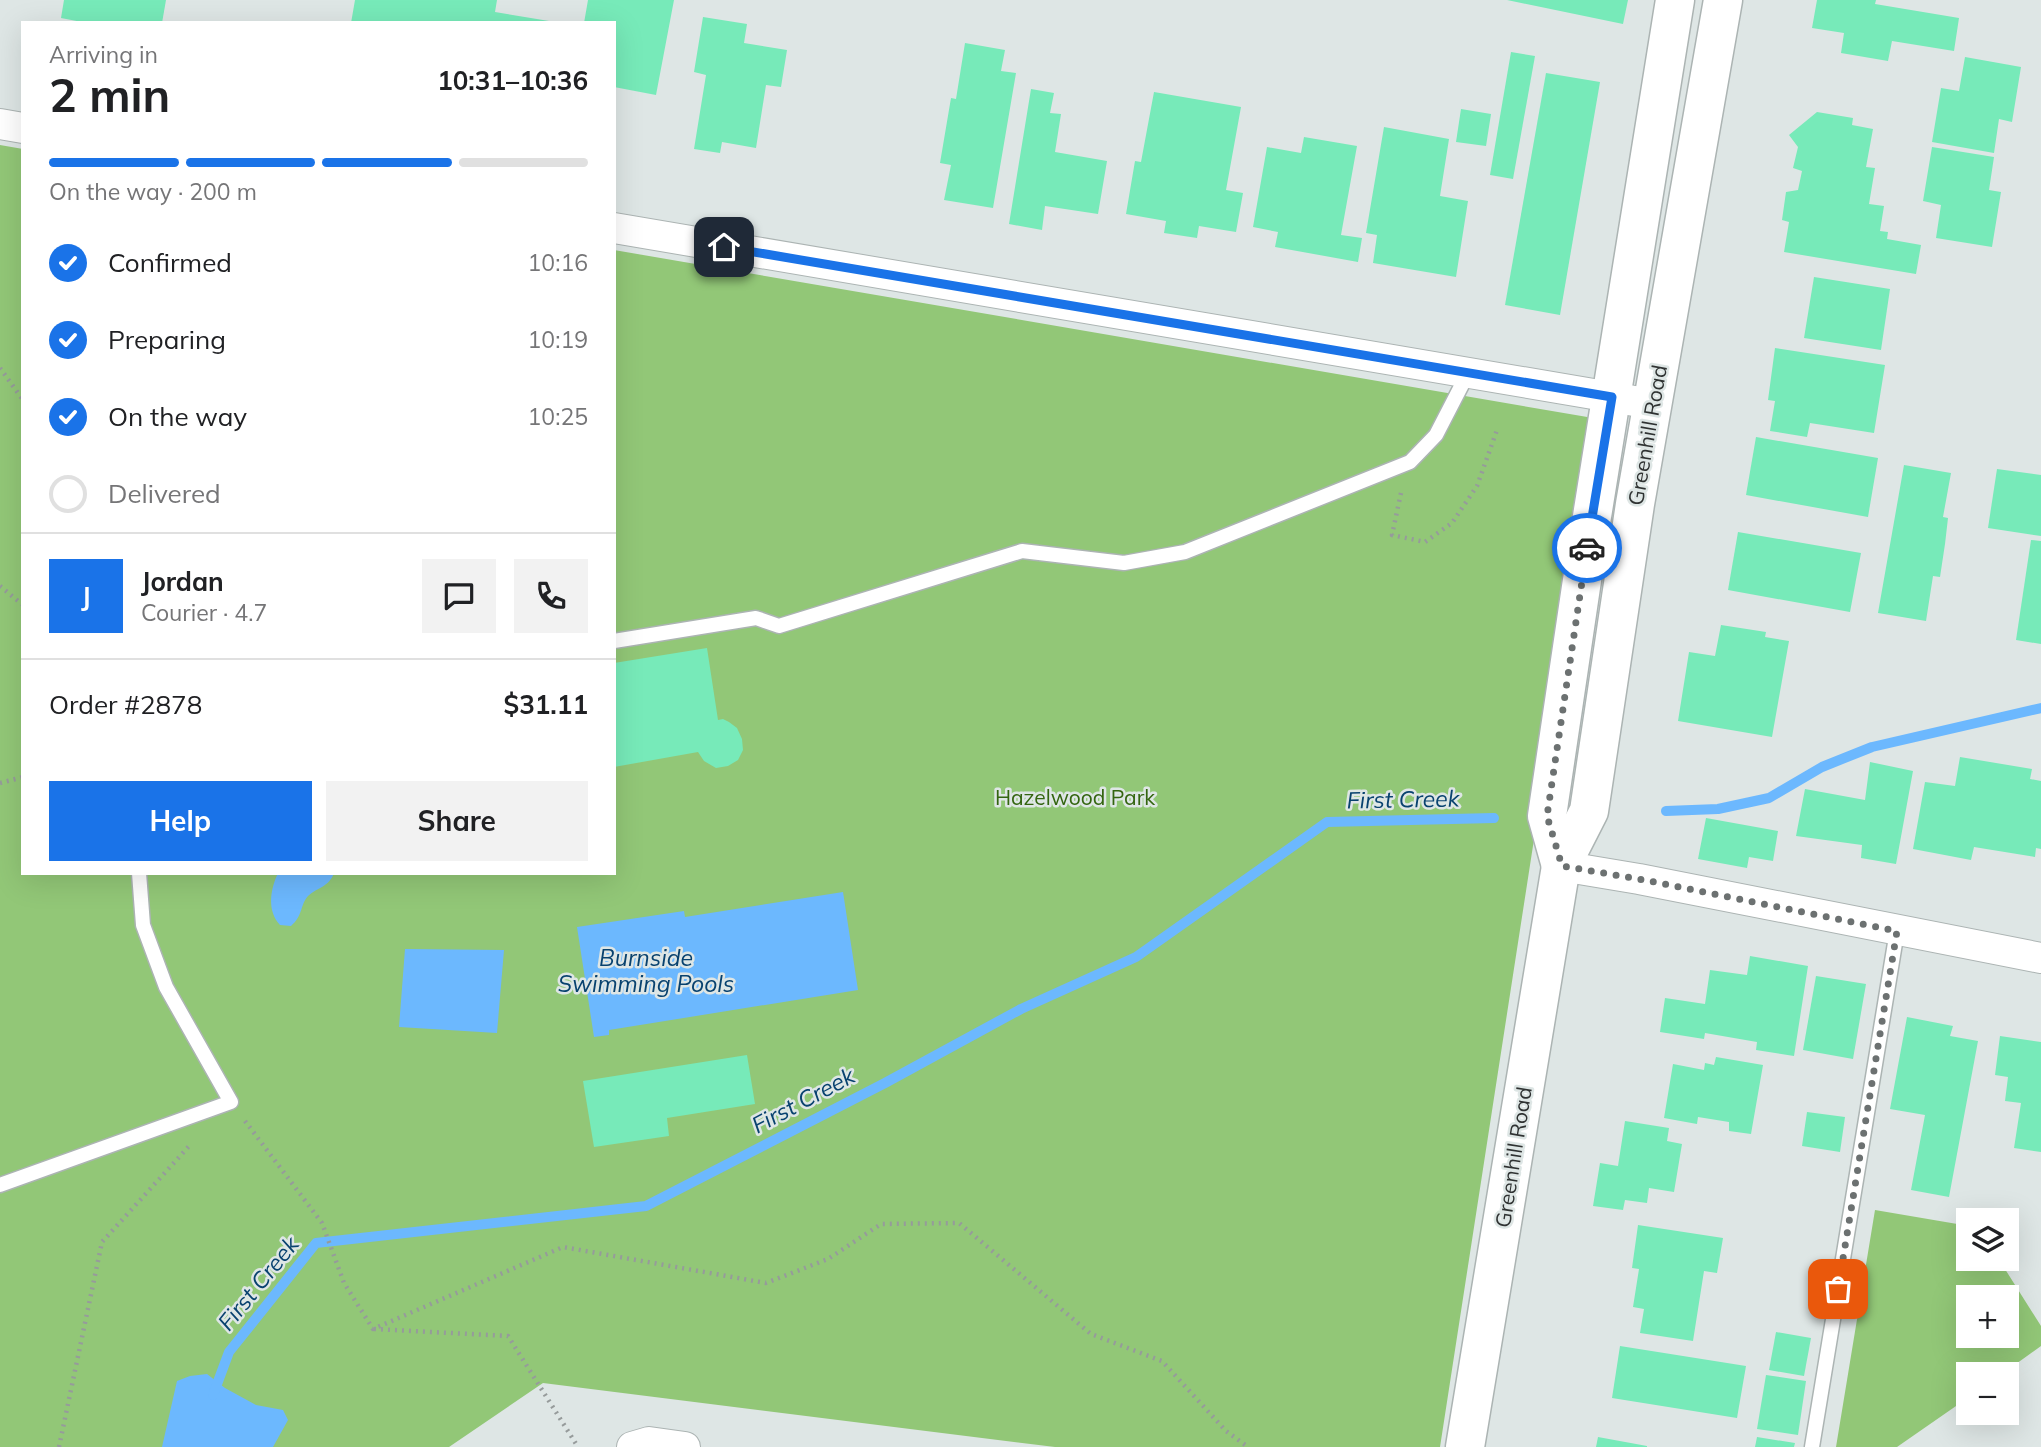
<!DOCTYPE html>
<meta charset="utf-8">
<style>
body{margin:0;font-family:Mulish,sans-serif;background:#f2f2f2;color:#202124;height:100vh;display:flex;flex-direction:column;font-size:26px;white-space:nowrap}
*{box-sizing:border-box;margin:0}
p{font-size:23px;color:#757577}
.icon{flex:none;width:38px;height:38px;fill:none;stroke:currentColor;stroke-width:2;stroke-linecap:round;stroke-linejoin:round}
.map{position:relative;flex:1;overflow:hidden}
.panel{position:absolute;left:21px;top:21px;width:595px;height:854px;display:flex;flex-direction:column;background:#fff;border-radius:0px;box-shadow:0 7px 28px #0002}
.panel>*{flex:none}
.fabs{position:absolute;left:1956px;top:1208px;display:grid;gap:14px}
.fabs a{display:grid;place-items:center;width:63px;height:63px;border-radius:0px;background:#fff;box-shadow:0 7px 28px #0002;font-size:35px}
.pin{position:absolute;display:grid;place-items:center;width:60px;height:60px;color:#fff;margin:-30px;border-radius:14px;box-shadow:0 4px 10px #0006}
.courier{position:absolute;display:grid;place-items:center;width:70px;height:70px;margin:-35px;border:5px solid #1a73e8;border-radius:50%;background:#fff;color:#222;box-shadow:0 2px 9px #0007}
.summary em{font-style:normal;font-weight:700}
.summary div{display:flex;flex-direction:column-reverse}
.summary{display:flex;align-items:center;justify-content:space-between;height:119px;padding:0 28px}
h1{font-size:46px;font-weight:700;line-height:52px}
.bar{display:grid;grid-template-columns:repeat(4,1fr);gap:10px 7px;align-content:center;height:84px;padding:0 28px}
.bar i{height:9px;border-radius:5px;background:#e0e0e0}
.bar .selected{background:#1a73e8}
.bar p{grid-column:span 4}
.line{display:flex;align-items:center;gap:18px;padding:0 28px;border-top:2px solid #e0e0e0}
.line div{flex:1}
.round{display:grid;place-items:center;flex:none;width:74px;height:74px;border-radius:0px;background:#f2f2f2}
ol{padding:0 28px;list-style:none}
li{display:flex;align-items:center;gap:21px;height:77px}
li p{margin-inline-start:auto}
li .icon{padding:7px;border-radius:50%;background:#1a73e8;color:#fff;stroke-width:4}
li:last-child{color:#757577}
li i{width:38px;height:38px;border:4px solid #e0e0e0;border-radius:50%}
.button{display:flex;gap:14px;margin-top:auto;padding:14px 28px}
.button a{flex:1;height:80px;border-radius:0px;background:#1a73e8;color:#fff;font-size:28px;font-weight:700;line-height:80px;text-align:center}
.button a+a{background:#f2f2f2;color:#202124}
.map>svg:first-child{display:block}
.green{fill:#92c777;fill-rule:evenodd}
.water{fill:#6cb8fe}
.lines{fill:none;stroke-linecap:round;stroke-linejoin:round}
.stream{stroke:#6cb8fe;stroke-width:10}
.building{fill:#77eab9}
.service-casing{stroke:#acb4b3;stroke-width:17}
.minor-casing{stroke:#acb4b3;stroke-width:32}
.secondary-casing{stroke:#acb4b3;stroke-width:41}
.path{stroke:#969b9b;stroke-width:4.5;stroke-dasharray:2 5;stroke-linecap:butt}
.service{stroke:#fff;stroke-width:14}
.minor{stroke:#fff;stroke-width:30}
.secondary{stroke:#fff;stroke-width:38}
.done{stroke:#6c7171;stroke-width:7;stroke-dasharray:0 12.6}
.route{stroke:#1a73e8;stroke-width:9}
.labels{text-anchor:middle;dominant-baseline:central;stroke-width:5;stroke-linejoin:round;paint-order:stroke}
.street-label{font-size:21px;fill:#2f3232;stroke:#dee6e5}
.park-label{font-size:21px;fill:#33650f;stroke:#dee6e5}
.water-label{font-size:23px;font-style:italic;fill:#08426f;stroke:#dee6e5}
</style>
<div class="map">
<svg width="2041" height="1447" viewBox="0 0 2041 1447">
<rect width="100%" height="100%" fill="#dee6e5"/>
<g class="green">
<path d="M 0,145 L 23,149 L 23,873 L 614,873 L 614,250 L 1599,419 L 1440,1447 L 1055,1447 L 543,1383 L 449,1447 L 0,1447 Z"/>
<path d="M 1875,1210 L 1969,1226 L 1969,1258 L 1998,1258 L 2041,1326 L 2041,1346 L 2002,1374 L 1969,1374 L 1969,1397 L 1897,1447 L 1836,1447 ZM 1969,1297 L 2007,1297 L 2007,1335 L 1969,1335 Z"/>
</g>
<g class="water">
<path d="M 278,873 L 334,873 C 329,887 318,887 308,896 C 300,905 303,916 291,926 L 280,925 C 267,911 270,890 278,873 Z"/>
<path d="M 843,892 L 858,990 L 609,1030 L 609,1035 L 594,1037 L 577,927 L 684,911 L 685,917 Z"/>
<path d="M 405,949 L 504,950 L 497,1033 L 399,1027 Z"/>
<path d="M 207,1374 L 225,1388 L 256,1405 L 283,1410 L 288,1420 L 273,1447 L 162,1447 L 177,1381 L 190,1376 Z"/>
</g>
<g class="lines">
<g class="stream">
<path d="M 1666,811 L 1718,809 L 1769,798 L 1822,767 L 1872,747 L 2041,708"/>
<path d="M 213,1395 L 229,1352 L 316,1243 L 646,1206 L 885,1083 L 1021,1009 L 1136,957 L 1327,822 L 1494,818"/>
</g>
</g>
<g class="building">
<path d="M 64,0 L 166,0 L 162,23 L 87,23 L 61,18 Z"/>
<path d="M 355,0 L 497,0 L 495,12 L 549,21 L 549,23 L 351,23 Z"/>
<path d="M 588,0 L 674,0 L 656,95 L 614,87 L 614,23 L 584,23 Z"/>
<path d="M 1507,0 L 1628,0 L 1623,24 Z"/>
<path d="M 1817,0 L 1876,0 L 1875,4 L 1959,18 L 1954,51 L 1892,41 L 1888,61 L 1841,53 L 1844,33 L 1812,28 Z"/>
<path d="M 703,17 L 747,24 L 744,43 L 787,50 L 781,87 L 766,85 L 756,148 L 722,142 L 720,153 L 694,149 L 706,75 L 694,72 Z"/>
<path d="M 965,43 L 1005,50 L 1001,71 L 1016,73 L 993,208 L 944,200 L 951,165 L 940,163 L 951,98 L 956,99 Z"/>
<path d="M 1511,52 L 1535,56 L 1513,179 L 1490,175 Z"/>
<path d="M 1965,57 L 2021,67 L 2012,122 L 1999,119 L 1994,153 L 1932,142 L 1941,88 L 1959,91 Z"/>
<path d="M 1546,73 L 1600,82 L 1560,315 L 1505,305 Z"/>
<path d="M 1031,89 L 1054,93 L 1050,113 L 1061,114 L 1055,152 L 1107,161 L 1098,214 L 1045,206 L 1042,230 L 1009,224 Z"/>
<path d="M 1154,92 L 1241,107 L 1226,190 L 1243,193 L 1236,232 L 1199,226 L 1197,238 L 1164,233 L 1166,221 L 1126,214 L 1135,161 L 1141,162 Z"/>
<path d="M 1461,109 L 1491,114 L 1486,146 L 1456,142 Z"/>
<path d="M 1817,112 L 1853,118 L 1852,125 L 1873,129 L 1866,167 L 1875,168 L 1869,204 L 1884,206 L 1880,231 L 1888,232 L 1887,239 L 1921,245 L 1916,274 L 1784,252 L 1789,222 L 1782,220 L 1786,192 L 1798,190 L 1802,171 L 1793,168 L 1798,147 L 1789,135 Z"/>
<path d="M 1384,127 L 1449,139 L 1440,196 L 1468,201 L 1456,277 L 1373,263 L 1377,235 L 1366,233 Z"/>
<path d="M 1304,137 L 1357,146 L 1341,235 L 1362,238 L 1358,262 L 1275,247 L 1278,232 L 1253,227 L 1267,147 L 1301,153 Z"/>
<path d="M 1932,147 L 1994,157 L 1989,190 L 2001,192 L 1992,247 L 1936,238 L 1941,205 L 1923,201 Z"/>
<path d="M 1814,277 L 1890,289 L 1881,350 L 1804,338 Z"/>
<path d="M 1775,348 L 1885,365 L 1874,433 L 1810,423 L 1807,437 L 1770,431 L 1775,401 L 1768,400 Z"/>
<path d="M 1756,437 L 1878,458 L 1868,517 L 1746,495 Z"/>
<path d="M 1904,465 L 1951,473 L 1943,517 L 1948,518 L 1945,544 L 1940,577 L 1933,576 L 1926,621 L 1878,613 Z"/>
<path d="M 1997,469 L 2041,475 L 2041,536 L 1988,528 Z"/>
<path d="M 1738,532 L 1861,553 L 1850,612 L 1728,590 Z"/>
<path d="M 2031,540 L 2041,541 L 2041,644 L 2016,640 Z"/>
<path d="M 1721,625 L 1766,632 L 1765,637 L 1789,641 L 1772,737 L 1678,721 L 1689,652 L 1715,656 Z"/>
<path d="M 707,648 L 718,720 L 723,719 L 729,722 L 737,728 L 742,739 L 743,750 L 738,760 L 728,766 L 716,768 L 704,761 L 698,752 L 614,767 L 614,663 Z"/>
<path d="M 1960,757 L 2032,769 L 2030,779 L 2041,781 L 2041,849 L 2036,848 L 2035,857 L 1974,847 L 1971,860 L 1913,849 L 1925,782 L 1955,786 Z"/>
<path d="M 1870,762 L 1913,771 L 1896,864 L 1861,858 L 1862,845 L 1796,836 L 1805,789 L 1865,800 Z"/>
<path d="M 1706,818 L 1778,831 L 1773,861 L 1749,857 L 1747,868 L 1698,859 Z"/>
<path d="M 1750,956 L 1808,966 L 1794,1056 L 1756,1050 L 1757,1042 L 1705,1033 L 1704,1039 L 1660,1032 L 1665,998 L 1705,1004 L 1710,970 L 1747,975 Z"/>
<path d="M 1816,976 L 1866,984 L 1853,1059 L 1803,1050 Z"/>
<path d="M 1907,1017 L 1953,1026 L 1950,1036 L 1978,1041 L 1949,1197 L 1911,1190 L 1925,1115 L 1890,1109 Z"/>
<path d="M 2000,1036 L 2041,1042 L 2041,1152 L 2014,1148 L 2021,1103 L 2005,1101 L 2008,1077 L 1995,1075 Z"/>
<path d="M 747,1055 L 755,1104 L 667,1118 L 669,1136 L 594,1147 L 583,1081 Z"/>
<path d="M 1716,1057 L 1763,1065 L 1751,1134 L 1729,1131 L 1729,1122 L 1698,1117 L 1697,1124 L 1664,1118 L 1673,1064 L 1704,1070 L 1705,1063 L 1714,1065 Z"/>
<path d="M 1807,1112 L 1845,1117 L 1840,1152 L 1802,1146 Z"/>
<path d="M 1625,1121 L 1669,1128 L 1667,1141 L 1682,1144 L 1674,1192 L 1649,1188 L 1647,1203 L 1625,1200 L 1623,1210 L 1593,1206 L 1600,1163 L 1618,1166 Z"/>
<path d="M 1638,1225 L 1723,1238 L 1717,1273 L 1704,1271 L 1693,1341 L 1640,1333 L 1644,1309 L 1633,1307 L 1639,1269 L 1632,1268 Z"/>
<path d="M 1776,1332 L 1811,1338 L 1804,1376 L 1769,1370 Z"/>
<path d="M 1620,1346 L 1746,1366 L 1737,1418 L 1612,1398 Z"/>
<path d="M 1766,1375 L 1806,1381 L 1798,1435 L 1757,1429 Z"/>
<path d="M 1598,1437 L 1647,1446 L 1647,1447 L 1596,1447 Z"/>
<path d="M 1757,1437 L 1795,1443 L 1794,1447 L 1755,1447 Z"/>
</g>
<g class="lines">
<defs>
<g id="service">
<path d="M 614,641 L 756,618 L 779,626 L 1022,551 L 1124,563 L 1185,552 L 1410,462 L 1436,435 L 1468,373"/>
<path d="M 0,1185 L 231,1102 L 166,987 L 143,925 L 139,873"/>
<path d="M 1812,1447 L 1897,931"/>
</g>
<g id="minor">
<path d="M 0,124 L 23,128"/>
<path d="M 614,228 L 1652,404"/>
<path d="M 1561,866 L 1639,879 L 2041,958"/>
<path d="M 632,1447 L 649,1442 L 685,1447"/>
</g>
<g id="secondary">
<path d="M 1561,866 L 1547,816 L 1585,560 L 1675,0"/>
<path d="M 1465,1447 L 1561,866 L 1589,811 L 1635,504 L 1723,0"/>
</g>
</defs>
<use href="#service" class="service-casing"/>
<use href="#minor" class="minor-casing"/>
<use href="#secondary" class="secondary-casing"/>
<g class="path">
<path d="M 0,368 L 23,400"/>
<path d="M 1401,493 L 1392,535 L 1425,542 L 1452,523 L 1477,486 L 1497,430"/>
<path d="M 0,586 L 23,605"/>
<path d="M 0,783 L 23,777"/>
<path d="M 245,1121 L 322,1223 L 344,1283 L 373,1329 L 563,1247 L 766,1283 L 828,1259 L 881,1224 L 959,1223 L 1091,1334 L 1162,1361 L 1226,1431 L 1248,1447"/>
<path d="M 374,1329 L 508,1336 L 578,1447"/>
<path d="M 59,1447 L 102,1242 L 191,1144"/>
</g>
<use href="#service" class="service"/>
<use href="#minor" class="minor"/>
<use href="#secondary" class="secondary"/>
</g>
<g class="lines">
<path class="done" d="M 1587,548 L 1547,816 L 1562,866 L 1639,879 L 1897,931 L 1838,1289"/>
<path class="route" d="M 724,247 L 1612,397 L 1587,548"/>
</g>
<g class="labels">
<g class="street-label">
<text transform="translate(1647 435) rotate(-80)">Greenhill Road</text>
<text transform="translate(1513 1157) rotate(-81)">Greenhill Road</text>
</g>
<g class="park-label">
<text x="1075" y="797">Hazelwood Park</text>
</g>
<g class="water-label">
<text transform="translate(1403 799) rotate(-1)">First Creek</text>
<text x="646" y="957">Burnside<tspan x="646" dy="26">Swimming Pools</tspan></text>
<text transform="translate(803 1100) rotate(-28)">First Creek</text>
<text transform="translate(258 1283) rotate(-51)">First Creek</text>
</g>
</g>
</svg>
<div class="fabs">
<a><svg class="icon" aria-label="layers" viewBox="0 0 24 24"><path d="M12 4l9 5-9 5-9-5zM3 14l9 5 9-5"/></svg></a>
<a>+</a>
<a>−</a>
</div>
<div class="pin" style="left:1838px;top:1289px;background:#ea580c"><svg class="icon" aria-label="bag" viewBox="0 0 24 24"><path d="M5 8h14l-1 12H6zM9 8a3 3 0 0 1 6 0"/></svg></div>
<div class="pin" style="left:724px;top:247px;background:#1f2937"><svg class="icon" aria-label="home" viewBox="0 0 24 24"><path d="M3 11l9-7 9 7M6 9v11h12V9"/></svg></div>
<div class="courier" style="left:1587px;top:548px"><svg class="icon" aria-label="car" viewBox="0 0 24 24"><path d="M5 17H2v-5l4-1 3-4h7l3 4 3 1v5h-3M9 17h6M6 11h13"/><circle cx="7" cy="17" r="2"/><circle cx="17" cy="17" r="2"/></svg></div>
<section class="panel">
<div class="summary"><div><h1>2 min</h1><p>Arriving in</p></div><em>10:31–10:36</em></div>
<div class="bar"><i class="selected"></i><i class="selected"></i><i class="selected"></i><i></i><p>On the way · 200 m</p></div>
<ol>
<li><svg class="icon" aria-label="check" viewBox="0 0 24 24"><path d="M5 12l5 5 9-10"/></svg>Confirmed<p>10:16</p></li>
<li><svg class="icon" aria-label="check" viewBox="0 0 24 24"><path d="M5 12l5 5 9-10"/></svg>Preparing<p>10:19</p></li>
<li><svg class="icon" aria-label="check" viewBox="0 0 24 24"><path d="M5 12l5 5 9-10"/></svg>On the way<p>10:25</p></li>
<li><i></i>Delivered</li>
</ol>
<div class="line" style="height:126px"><b class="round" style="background:#1a73e8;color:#fff">J</b><div><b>Jordan</b><p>Courier · 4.7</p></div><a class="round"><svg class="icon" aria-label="chat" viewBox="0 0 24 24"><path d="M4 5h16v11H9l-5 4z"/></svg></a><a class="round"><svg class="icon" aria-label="phone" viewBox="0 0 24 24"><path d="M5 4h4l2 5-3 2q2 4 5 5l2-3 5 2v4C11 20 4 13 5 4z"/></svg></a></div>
<div class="line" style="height:91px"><div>Order #2878</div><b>$31.11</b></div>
<div class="button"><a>Help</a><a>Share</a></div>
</section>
</div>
